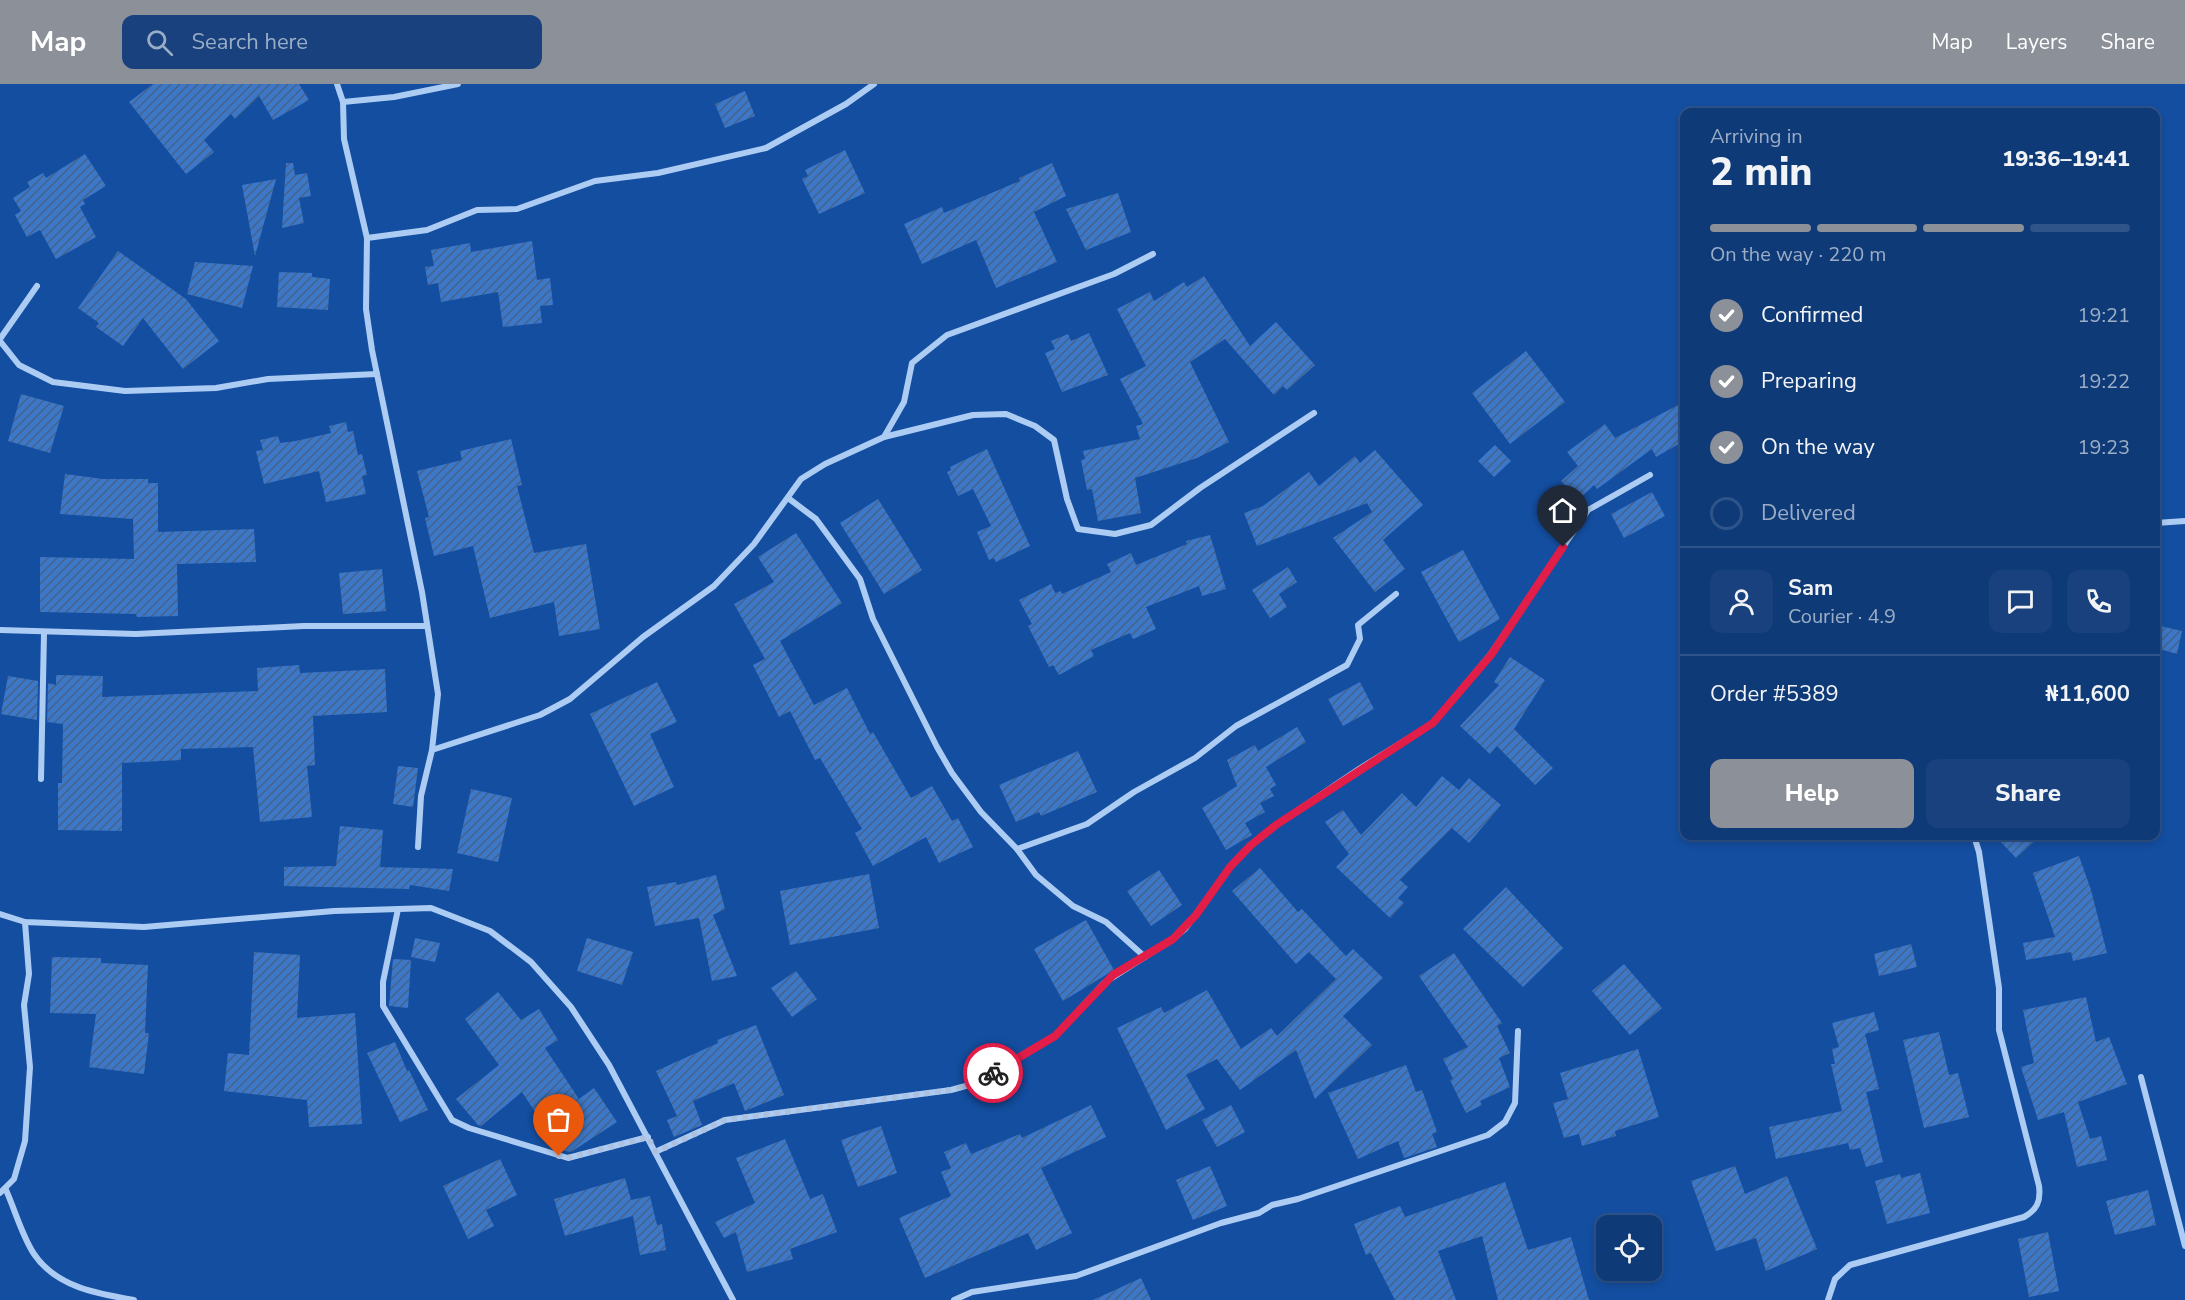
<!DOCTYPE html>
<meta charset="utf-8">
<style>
body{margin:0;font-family:"Nunito Sans",sans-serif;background:#18417d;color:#f1f3f6;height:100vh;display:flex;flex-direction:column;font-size:22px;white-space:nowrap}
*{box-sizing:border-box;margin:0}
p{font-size:20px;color:#9badc6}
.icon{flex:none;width:33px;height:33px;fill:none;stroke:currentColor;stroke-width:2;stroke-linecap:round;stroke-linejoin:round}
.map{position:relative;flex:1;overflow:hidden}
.details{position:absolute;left:1680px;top:24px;width:480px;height:732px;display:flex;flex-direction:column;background:#0f3a78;border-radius:12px;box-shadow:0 3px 9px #0003,0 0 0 2px #2f548a}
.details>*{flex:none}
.tools{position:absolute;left:1596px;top:1131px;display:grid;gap:12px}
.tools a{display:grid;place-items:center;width:66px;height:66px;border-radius:12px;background:#0f3a78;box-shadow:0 3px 9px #0003,0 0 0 2px #2f548a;font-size:30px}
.pin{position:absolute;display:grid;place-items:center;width:51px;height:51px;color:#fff;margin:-62px -26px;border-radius:50% 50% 50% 0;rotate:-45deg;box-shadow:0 0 6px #0007}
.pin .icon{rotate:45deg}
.courier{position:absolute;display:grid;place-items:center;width:60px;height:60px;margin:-30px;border:4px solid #e11d48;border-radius:50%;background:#fff;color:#222;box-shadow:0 2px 8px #0007}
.overview em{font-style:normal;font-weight:800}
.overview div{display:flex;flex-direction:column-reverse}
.overview{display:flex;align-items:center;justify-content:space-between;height:102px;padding:0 30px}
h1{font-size:39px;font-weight:800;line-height:45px}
.bar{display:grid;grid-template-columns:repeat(4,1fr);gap:9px 6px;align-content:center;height:72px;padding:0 30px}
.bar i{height:8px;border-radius:4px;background:#2f548a}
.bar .current{background:#8c9099}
.bar p{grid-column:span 4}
.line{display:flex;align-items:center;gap:15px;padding:0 30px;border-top:2px solid #2f548a}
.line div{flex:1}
.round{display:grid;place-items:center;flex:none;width:63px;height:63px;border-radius:12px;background:#18417d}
ol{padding:0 30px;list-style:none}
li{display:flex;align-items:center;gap:18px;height:66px}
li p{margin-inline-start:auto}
li .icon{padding:6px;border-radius:50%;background:#8c9099;color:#fff;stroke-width:4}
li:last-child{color:#9badc6}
li i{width:33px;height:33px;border:3px solid #2f548a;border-radius:50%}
.button{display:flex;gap:12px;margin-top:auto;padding:12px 30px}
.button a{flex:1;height:69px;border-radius:12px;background:#8c9099;color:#fff;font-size:24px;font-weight:800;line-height:69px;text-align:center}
.button a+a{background:#18417d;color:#f1f3f6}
header{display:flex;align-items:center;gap:36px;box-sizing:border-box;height:84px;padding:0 30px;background:#8c9099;color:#fff}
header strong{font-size:28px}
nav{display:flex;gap:33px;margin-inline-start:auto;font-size:21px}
.search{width:420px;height:54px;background:#18417d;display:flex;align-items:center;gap:15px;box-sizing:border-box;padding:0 21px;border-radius:12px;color:#9badc6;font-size:22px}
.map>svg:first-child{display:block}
.building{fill:url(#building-hatch)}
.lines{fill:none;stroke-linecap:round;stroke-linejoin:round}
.street{stroke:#adccf4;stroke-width:6}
.done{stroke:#adc1de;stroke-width:6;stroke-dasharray:0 10.8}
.route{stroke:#e11d48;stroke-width:8}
</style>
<header>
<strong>Map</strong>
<div class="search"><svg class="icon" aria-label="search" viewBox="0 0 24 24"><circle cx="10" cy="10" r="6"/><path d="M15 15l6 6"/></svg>Search here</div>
<nav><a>Map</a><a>Layers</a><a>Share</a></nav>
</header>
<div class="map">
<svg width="2185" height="1216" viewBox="0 0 2185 1216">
<defs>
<pattern id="building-hatch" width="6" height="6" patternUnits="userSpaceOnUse" patternTransform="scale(1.5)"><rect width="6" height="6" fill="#3d77c7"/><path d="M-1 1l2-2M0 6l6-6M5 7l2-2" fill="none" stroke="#44628a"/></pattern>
</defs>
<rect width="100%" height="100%" fill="#144ea0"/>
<g class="building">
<path d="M 153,0 L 299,0 L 309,16 L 273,36 L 259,12 L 235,35 L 231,30 L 204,56 L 214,68 L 186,90 L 129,18 Z"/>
<path d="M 745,7 L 755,32 L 725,44 L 715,20 Z"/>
<path d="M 845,66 L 865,109 L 819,130 L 802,95 L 808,92 L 805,86 Z"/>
<path d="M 85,70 L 106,102 L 83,116 L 85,120 L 80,123 L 96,153 L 56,175 L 40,146 L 27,153 L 15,131 L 21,127 L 13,114 L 30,103 L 27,98 L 43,89 L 46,94 Z"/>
<path d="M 286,79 L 293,79 L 295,91 L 307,89 L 311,112 L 299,114 L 304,139 L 282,144 Z"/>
<path d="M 1052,79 L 1066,112 L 1034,128 L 1057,178 L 996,204 L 976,156 L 922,180 L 904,140 L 942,123 L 944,129 L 1020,97 L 1019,94 Z"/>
<path d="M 276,95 L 255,172 L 242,101 Z"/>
<path d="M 1118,109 L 1131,148 L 1086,166 L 1066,125 Z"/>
<path d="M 532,157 L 537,196 L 550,194 L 553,221 L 540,222 L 542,239 L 503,243 L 498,208 L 441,218 L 438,199 L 428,201 L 425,183 L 434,182 L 431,166 L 470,159 L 471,168 Z"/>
<path d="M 118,167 L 186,215 L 219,257 L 183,285 L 143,234 L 123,262 L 96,243 L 99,239 L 78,224 Z"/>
<path d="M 195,178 L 253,182 L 242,224 L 187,210 Z"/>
<path d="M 279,188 L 312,189 L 312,193 L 330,195 L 328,226 L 277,223 Z"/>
<path d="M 1204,192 L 1250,262 L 1276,238 L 1315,281 L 1287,306 L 1283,302 L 1274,311 L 1225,255 L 1190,278 L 1229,358 L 1197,374 L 1135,394 L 1141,429 L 1098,437 L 1092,405 L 1087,406 L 1081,376 L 1085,375 L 1083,367 L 1140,355 L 1136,342 L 1143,340 L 1120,295 L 1146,282 L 1117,225 L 1150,208 L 1154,217 L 1184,198 L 1187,203 Z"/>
<path d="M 1089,249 L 1108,291 L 1062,308 L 1045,269 L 1055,265 L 1051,257 L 1068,250 L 1071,257 Z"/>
<path d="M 1526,267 L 1565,318 L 1510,360 L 1472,309 Z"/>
<path d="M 21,310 L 64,322 L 50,369 L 8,357 Z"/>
<path d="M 1684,318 L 1684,357 L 1656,373 L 1652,365 L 1597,405 L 1594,401 L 1578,416 L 1561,397 L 1578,382 L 1567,368 L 1605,340 L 1615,354 Z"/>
<path d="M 346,338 L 348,348 L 353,347 L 358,371 L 362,370 L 367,391 L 362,392 L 366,410 L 326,418 L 319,387 L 264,400 L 256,367 L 263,366 L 260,356 L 278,352 L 280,359 L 296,357 L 331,349 L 329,342 Z"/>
<path d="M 511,355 L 522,401 L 517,402 L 534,469 L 586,460 L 600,545 L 559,552 L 554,518 L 490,534 L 473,462 L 434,472 L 425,434 L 429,433 L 417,387 L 462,376 L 460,367 Z"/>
<path d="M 1495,361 L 1511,377 L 1494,393 L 1478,377 Z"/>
<path d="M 987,365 L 1030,462 L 996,478 L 994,474 L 989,476 L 977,448 L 991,442 L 973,405 L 958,412 L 947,388 L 951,386 L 950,383 Z"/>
<path d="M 1375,366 L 1423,421 L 1383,456 L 1405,485 L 1375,508 L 1333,454 L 1372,428 L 1367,419 L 1257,462 L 1244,429 L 1263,422 L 1309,388 L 1319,402 L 1355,372 L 1360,379 Z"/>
<path d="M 65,390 L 103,395 L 148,395 L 148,399 L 158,399 L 158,448 L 254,445 L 256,478 L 177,480 L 178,532 L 137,533 L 136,530 L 40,528 L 40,473 L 134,475 L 133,435 L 60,430 Z"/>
<path d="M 1652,408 L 1665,432 L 1624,454 L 1611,430 Z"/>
<path d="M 878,415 L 922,486 L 884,510 L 840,439 Z"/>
<path d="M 796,449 L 842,519 L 780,557 L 814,621 L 847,604 L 870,650 L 873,648 L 911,714 L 932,702 L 952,737 L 958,734 L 973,763 L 939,779 L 926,753 L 873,782 L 855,749 L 862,745 L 820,674 L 815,676 L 790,627 L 779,633 L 753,581 L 765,575 L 734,520 L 774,498 L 758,473 Z"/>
<path d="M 1210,451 L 1226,505 L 1202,512 L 1199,502 L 1146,523 L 1156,545 L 1133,555 L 1130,549 L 1091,566 L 1094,572 L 1059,591 L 1053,581 L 1049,583 L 1028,542 L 1032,540 L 1019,516 L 1051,500 L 1055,509 L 1061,507 L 1062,510 L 1111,488 L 1107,480 L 1131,469 L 1136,481 L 1187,460 L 1186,457 Z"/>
<path d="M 1463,466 L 1500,535 L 1459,558 L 1421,488 Z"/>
<path d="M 1288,483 L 1297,498 L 1279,510 L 1287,523 L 1270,534 L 1252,506 Z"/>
<path d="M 382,485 L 386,527 L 343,530 L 339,489 Z"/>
<path d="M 2156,541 L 2182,547 L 2177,570 L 2156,564 Z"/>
<path d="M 1510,573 L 1545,596 L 1514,645 L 1553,684 L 1535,701 L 1497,662 L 1490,670 L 1460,642 L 1499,601 L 1494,598 Z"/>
<path d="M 299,581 L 300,589 L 385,585 L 387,628 L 313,632 L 315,681 L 307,682 L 312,733 L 260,738 L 253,663 L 181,665 L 181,676 L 122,679 L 122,747 L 58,746 L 58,699 L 62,699 L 63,640 L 47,638 L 48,599 L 56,601 L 56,591 L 103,592 L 102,613 L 258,607 L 257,584 Z"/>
<path d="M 8,592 L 38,597 L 37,636 L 1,630 Z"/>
<path d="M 657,598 L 677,638 L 650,650 L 674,703 L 634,722 L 590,630 Z"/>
<path d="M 1360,598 L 1374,625 L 1343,642 L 1328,615 Z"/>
<path d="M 1297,643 L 1306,658 L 1266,683 L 1276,701 L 1270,705 L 1274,712 L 1260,719 L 1265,728 L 1245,739 L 1252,751 L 1226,766 L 1202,724 L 1237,702 L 1227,676 L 1255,661 L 1258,667 Z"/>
<path d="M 1078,667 L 1097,708 L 1041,732 L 1039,728 L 1016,738 L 999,701 Z"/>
<path d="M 398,682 L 418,684 L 413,723 L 393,720 Z"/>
<path d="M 1442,692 L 1459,706 L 1469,694 L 1501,721 L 1469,759 L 1452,744 L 1400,796 L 1408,803 L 1398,814 L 1404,819 L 1390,834 L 1336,783 L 1349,770 L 1325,738 L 1343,726 L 1361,751 L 1402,709 L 1416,723 Z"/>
<path d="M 471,705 L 512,714 L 498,778 L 457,769 Z"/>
<path d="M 340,742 L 383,746 L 380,783 L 453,785 L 449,807 L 410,801 L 409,805 L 284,802 L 284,783 L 336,782 Z"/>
<path d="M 1995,752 L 2040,752 L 2016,774 Z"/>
<path d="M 2079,772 L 2091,806 L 2107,869 L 2073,877 L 2071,868 L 2026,876 L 2023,859 L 2055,853 L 2033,789 Z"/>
<path d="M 1260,784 L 1298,828 L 1302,825 L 1346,872 L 1353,865 L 1383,894 L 1343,932 L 1372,961 L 1315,1015 L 1296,966 L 1240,1006 L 1217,975 L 1186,991 L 1205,1025 L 1166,1046 L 1117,944 L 1161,923 L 1164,929 L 1207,906 L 1241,965 L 1271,944 L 1277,952 L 1336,895 L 1309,868 L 1296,880 L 1232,807 Z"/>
<path d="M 1159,786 L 1182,821 L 1151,842 L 1127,807 Z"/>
<path d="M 869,790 L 879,844 L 790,861 L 780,807 Z"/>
<path d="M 716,791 L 725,825 L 713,831 L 737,892 L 712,897 L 699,834 L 655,842 L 647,803 L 676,798 L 677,801 Z"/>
<path d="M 1506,803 L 1563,864 L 1523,903 L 1463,845 Z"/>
<path d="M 1086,836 L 1114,886 L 1063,917 L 1034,865 Z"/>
<path d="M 415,854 L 440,859 L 435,878 L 411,873 Z"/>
<path d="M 587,854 L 633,868 L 622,901 L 577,887 Z"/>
<path d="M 1911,860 L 1917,883 L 1879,892 L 1874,870 Z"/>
<path d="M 254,868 L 300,871 L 297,934 L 355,929 L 362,1040 L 309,1043 L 307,1016 L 224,1007 L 228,969 L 249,971 Z"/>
<path d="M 1454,869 L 1502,939 L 1497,942 L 1510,969 L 1499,974 L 1510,1003 L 1480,1017 L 1482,1021 L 1466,1029 L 1450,996 L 1453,995 L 1443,975 L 1468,963 L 1419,892 Z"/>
<path d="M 52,873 L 101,874 L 101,879 L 148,881 L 145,949 L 149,949 L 144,990 L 89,983 L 96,930 L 50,929 Z"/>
<path d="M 393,875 L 411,876 L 408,924 L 389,922 Z"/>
<path d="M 1624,880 L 1662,924 L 1630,951 L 1592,907 Z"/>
<path d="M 796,887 L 817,915 L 792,933 L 771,904 Z"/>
<path d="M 498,908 L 521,936 L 539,925 L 558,956 L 545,964 L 579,1015 L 594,1004 L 617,1038 L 571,1068 L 560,1066 L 522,1008 L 481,1042 L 478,1041 L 456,1015 L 499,981 L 465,935 Z"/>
<path d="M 2086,913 L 2096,958 L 2109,953 L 2127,1000 L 2078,1018 L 2090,1055 L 2101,1052 L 2107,1076 L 2077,1083 L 2064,1028 L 2038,1036 L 2021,983 L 2034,979 L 2023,926 Z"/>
<path d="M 1874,928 L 1879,946 L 1865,950 L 1879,1005 L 1866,1008 L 1883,1078 L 1866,1083 L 1860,1064 L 1850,1066 L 1848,1059 L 1776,1075 L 1769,1043 L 1842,1027 L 1831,980 L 1835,980 L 1832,965 L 1839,963 L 1832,939 Z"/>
<path d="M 756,941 L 784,1011 L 745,1027 L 734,999 L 693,1017 L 702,1041 L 674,1053 L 667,1036 L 677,1032 L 656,987 L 718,959 L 717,956 Z"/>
<path d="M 1939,948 L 1949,991 L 1958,989 L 1969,1033 L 1924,1044 L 1903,956 Z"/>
<path d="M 395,958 L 407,987 L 409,986 L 428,1026 L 400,1038 L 367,969 Z"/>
<path d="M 1638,965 L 1659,1033 L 1615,1047 L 1616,1052 L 1582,1062 L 1579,1050 L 1564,1054 L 1553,1019 L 1568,1015 L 1560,989 Z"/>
<path d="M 1406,981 L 1416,1008 L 1422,1006 L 1437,1048 L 1432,1050 L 1437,1063 L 1404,1074 L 1398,1057 L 1358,1075 L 1328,1009 Z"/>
<path d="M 1091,1021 L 1106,1053 L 1041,1084 L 1072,1149 L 1036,1166 L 1028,1149 L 925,1194 L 899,1134 L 951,1112 L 941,1088 L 951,1084 L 944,1068 L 966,1059 L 971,1070 L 1020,1050 L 1022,1054 Z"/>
<path d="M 1231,1021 L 1245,1048 L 1217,1063 L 1202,1036 Z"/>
<path d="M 881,1042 L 897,1089 L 858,1103 L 841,1056 Z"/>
<path d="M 785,1055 L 810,1115 L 823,1110 L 837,1148 L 790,1165 L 793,1175 L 747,1188 L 736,1148 L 724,1154 L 715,1138 L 755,1119 L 736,1074 Z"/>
<path d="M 500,1075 L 517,1111 L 486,1126 L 494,1142 L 468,1155 L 443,1102 Z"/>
<path d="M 1210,1082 L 1227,1122 L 1193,1136 L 1176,1096 Z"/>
<path d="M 1735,1082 L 1745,1110 L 1787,1092 L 1817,1165 L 1766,1187 L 1756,1154 L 1716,1167 L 1691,1097 Z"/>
<path d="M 1920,1089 L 1930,1129 L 1887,1140 L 1875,1097 L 1900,1090 L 1901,1094 Z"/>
<path d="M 625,1094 L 631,1116 L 650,1112 L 657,1141 L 662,1140 L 666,1166 L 640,1171 L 633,1132 L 565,1152 L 554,1115 Z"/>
<path d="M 1505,1098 L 1528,1166 L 1571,1153 L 1589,1216 L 1498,1216 L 1482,1152 L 1438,1167 L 1456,1216 L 1395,1216 L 1371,1169 L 1366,1171 L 1354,1140 L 1400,1122 L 1405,1133 Z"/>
<path d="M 2148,1106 L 2156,1141 L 2115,1151 L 2106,1117 Z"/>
<path d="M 2048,1148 L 2059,1207 L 2029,1213 L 2018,1155 Z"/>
<path d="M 1141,1194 L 1151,1216 L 1093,1216 Z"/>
</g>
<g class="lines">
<g class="street">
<path d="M 337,0 L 343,18 L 344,55 L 367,154 L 366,225 L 372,266 L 422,508 L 438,610 L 432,666 L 421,712 L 418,763"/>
<path d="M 343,18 L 394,13 L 458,0"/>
<path d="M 367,154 L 427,146 L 477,126 L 517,125 L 595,97 L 658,89 L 766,64 L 846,20 L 874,0"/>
<path d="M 0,255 L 37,202"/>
<path d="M 0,257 L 19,281 L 53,298 L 125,307 L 216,304 L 268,295 L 377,290"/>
<path d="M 884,353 L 973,331 L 1006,330 L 1035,342 L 1054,356 L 1067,415 L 1078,445 L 1115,450 L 1151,441 L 1200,404 L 1314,329"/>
<path d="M 788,414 L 816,435 L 860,495 L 873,535 L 937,663 L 952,689 L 981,728 L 1017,765 L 1036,791 L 1073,822 L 1106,838 L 1145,873"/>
<path d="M 2156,439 L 2185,437"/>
<path d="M 0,546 L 136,550 L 304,542 L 426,542"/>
<path d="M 432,666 L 540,631 L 570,615 L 643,553 L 714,502 L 754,460 L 801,395 L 825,380 L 884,353 L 904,318 L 912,279 L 947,251 L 1114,190 L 1153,170"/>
<path d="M 41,695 L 44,549"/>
<path d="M 1017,765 L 1087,740 L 1134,708 L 1195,674 L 1236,642 L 1347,581 L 1360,555 L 1358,541 L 1396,510"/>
<path d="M 398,825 L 383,898 L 383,922 L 452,1036 L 469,1044 L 568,1074 L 648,1053"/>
<path d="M 0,830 L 25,838 L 144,843 L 334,827 L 431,824 L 490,847 L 531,878 L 571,923 L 609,981 L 733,1216"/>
<path d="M 2141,993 L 2185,1162"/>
<path d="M 655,1068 L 725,1036 L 951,1006 L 973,1000 L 1055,952 L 1104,899 L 1173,855 L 1185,845 L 1230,783 L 1250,762 L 1276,741 L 1359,685 L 1433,639 L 1490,571 L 1588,426 L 1650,391"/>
<path d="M 6,1106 C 15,1126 22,1152 34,1170 C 56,1203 98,1210 134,1216"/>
<path d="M 0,1109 L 14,1095 L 25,1057 L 30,983 L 24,921 L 29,890 L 25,838"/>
<path d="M 954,1216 L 972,1208 L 1076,1192 L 1221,1139 L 1259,1129 L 1272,1121 L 1298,1115 L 1488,1051 L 1505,1038 L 1515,1019 L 1518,947"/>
<path d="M 1828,1216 L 1835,1195 L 1850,1181 L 2024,1133 C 2037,1126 2041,1117 2039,1102 L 1999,946 L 1999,904 L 1979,768 L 1974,752"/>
</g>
</g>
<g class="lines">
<path class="done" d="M 559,1072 L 568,1074 L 648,1053 L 656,1068 L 725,1036 L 951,1006 L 973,1000 L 993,989"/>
<path class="route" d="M 993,989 L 1055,952 L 1113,891 L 1173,855 L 1196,831 L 1230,783 L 1250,762 L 1276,741 L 1433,639 L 1491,571 L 1563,463"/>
</g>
</svg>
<div class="tools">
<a><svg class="icon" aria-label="locate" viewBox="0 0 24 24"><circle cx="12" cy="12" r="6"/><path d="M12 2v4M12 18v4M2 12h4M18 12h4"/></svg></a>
</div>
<div class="pin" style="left:559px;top:1072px;background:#ea580c"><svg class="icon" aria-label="bag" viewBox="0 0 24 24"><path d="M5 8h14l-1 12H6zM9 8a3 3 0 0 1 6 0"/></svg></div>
<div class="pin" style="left:1563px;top:463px;background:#1f2937"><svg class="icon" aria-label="home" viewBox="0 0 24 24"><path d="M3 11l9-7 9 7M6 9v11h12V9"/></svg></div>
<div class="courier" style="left:993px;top:989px"><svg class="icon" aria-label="bike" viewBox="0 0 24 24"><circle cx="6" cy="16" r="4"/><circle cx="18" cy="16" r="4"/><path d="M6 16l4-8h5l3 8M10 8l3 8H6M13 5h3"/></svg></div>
<section class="details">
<div class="overview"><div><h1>2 min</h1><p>Arriving in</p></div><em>19:36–19:41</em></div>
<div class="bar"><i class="current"></i><i class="current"></i><i class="current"></i><i></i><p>On the way · 220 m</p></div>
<ol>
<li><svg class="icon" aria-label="check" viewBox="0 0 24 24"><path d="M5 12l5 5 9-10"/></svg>Confirmed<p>19:21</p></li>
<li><svg class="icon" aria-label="check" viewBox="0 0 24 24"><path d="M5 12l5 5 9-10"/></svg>Preparing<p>19:22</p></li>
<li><svg class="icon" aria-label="check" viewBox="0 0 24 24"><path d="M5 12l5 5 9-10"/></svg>On the way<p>19:23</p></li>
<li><i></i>Delivered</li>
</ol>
<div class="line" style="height:108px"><a class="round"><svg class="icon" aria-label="person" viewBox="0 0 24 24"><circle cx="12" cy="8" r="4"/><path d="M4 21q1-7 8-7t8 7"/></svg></a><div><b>Sam</b><p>Courier · 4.9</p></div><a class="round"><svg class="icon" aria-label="chat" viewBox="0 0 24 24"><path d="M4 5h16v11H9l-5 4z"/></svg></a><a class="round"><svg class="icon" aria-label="phone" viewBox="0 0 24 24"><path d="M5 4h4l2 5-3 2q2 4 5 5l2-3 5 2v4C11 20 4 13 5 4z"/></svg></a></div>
<div class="line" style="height:78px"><div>Order #5389</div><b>₦11,600</b></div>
<div class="button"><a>Help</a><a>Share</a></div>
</section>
</div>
